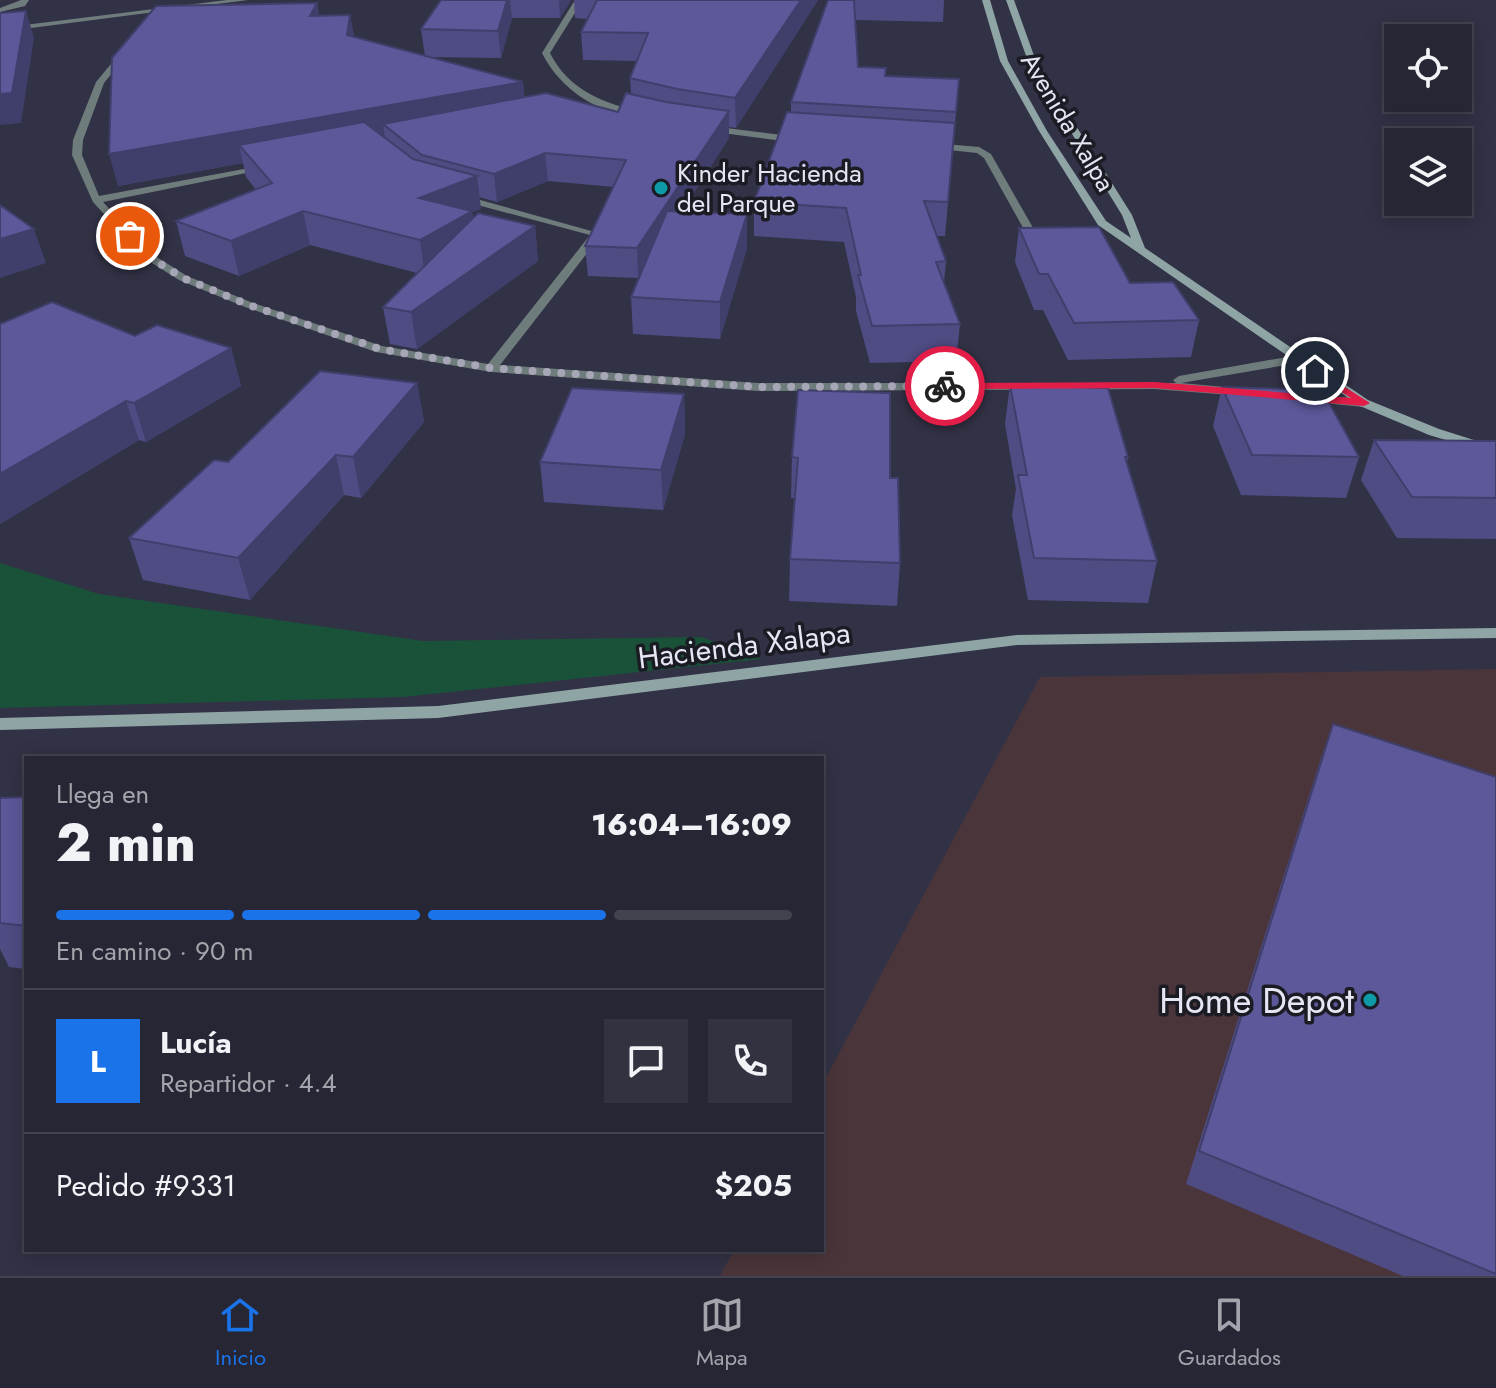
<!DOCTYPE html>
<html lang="es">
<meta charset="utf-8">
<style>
body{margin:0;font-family:Jost,sans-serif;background:#323240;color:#f1f3f6;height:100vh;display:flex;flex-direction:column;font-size:30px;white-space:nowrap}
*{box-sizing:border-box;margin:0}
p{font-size:26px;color:#a4a5ac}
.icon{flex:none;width:44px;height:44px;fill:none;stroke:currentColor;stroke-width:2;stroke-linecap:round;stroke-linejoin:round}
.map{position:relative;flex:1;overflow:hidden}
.sheet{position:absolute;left:24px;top:756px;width:800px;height:496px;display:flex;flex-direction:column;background:#262634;border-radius:0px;box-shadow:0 4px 20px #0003,0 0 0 2px #42434f}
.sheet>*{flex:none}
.fabs{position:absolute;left:1384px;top:24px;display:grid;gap:16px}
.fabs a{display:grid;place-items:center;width:88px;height:88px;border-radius:0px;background:#262634;box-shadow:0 4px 20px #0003,0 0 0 2px #42434f;font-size:40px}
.pin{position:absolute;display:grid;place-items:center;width:68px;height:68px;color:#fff;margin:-34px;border:4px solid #fff;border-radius:50%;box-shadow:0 2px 8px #0007}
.courier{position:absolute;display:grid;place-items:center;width:80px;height:80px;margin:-40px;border:6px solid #e11d48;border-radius:50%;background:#fff;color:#222;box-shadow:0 2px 10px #0007}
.head em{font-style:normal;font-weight:800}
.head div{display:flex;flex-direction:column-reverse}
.head{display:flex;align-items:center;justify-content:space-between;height:136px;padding:0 32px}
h1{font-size:52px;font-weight:800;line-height:60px}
.bar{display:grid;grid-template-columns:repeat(4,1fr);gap:12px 8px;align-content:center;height:96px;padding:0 32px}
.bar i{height:10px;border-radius:6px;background:#42434f}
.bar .selected{background:#1a73e8}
.bar p{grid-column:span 4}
.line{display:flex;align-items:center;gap:20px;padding:0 32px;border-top:2px solid #42434f}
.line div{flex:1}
.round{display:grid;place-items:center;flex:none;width:84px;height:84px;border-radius:0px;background:#323240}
.menu{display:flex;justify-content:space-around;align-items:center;height:112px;border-top:2px solid #42434f;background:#262634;font-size:22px;color:#a4a5ac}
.menu a{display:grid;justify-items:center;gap:4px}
.menu .selected{color:#1a73e8}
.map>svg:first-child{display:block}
.commercial{fill:#4a353a}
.green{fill:#1a5139}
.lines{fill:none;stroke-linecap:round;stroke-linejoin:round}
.street{fill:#6f7c7c;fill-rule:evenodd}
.secondary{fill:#8fa5a5;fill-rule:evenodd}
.wall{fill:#4f4c84}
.shaded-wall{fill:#403e6b}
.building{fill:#5c5899;stroke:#403e6b;stroke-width:2}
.route{fill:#e11d48}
.done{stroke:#a6a6b6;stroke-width:8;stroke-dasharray:0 14.4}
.culture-dot{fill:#0f9aa8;stroke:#1b1b24;stroke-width:3}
.labels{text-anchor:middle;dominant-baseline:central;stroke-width:7;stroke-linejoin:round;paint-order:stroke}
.far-street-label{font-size:26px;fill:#e5e5f3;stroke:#1b1b24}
.far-poi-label{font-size:26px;fill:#e5e5f3;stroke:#1b1b24;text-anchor:start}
.street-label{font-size:30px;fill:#e5e5f3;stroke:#1b1b24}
.near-poi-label{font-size:36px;fill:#e5e5f3;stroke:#1b1b24;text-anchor:end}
</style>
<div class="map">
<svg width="1496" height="1276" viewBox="0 0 1496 1276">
<rect width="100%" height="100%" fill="#323246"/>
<path class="commercial" d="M 1496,669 L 1496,1276 L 720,1276 L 734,1250 L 822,1250 L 822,1085 L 1040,677 Z"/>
<path class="green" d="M 0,563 L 99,594 L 423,641 L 701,637 L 762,659 L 403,697 L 0,708 Z"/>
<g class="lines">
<g class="street">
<path d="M 21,0 L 29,0 L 25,6 L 0,12 L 0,8 Z"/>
<path d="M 227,0 L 248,0 L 0,32 L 0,28 Z"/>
<path d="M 575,0 L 583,0 L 550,53 C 569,91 604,103 644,113 L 644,117 C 602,117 560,90 542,53 Z"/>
<path d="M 121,52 L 128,54 L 104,83 L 83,140 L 82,155 L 99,196 L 266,165 L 271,168 L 103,202 L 152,254 L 187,276 L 253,303 L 382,346 L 488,364 L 590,235 L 459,200 L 459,196 L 462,195 L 602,234 L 500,365 L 758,383 L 1176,383 L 1173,380 L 1179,376 L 1298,355 L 1304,359 L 1298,363 L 1181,383 L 1247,389 L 1247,395 L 1243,396 L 1154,389 L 758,391 L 491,372 L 376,352 L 245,307 L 179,280 L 144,258 L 93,202 L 72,155 L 73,140 L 96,82 Z"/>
<path d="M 710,126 L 798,137 L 803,140 L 798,143 L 707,131 L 706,129 Z"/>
<path d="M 933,143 L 979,147 L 991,154 L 1036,233 L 1035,235 L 1026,233 L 984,158 L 977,153 L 930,148 L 930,144 Z"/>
<path d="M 1306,394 L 1364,399 L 1370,403 L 1364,407 L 1302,401 L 1302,395 Z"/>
</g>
<g class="secondary">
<path d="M 982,0 L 990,0 L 1008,61 L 1047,131 L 1106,221 L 1131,238 L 1122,215 L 1029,64 L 1006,0 L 1014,0 L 1037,64 L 1132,215 L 1145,248 L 1368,400 L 1439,429 L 1496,447 L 1496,455 L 1429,435 L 1360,406 L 1098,225 L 1039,131 L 1000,61 Z"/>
<path d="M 1496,628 L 1496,638 L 1017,645 L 438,718 L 0,730 L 0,718 L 438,706 L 1017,635 Z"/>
</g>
</g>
<g class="wall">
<path d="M 441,0 L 571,0 L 560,18 L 512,18 L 501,58 L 429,57 L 523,82 L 524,97 L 618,112 L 631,94 L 630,78 L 637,61 L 583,60 L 581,32 L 587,19 L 575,18 L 574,0 L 818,0 L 736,128 L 729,127 L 729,138 L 682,211 L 747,214 L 747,248 L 720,339 L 633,334 L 631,297 L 638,278 L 588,276 L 585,246 L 614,187 L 548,181 L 497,202 L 479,197 L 481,209 L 472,212 L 473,218 L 535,226 L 538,261 L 417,349 L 390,344 L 383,307 L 417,273 L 310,245 L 239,276 L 185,256 L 176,221 L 256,190 L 246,177 L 243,163 L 118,186 L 317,3 L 319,16 L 350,15 L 354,37 L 425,56 L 421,29 Z"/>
<path d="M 828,0 L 944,0 L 943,22 L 855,20 L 858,67 L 886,68 L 885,76 L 959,79 L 945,236 L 936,236 L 946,261 L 944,282 L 960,324 L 956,361 L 870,363 L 856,311 L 856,297 L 844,242 L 754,236 L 754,202 L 791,113 L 791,102 Z"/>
<path d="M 1019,228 L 1199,320 L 1191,357 L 1068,360 L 1043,310 L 1034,310 L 1015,262 Z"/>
<path d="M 0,324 L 135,336 L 231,348 L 241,386 L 146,442 L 139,440 L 0,524 Z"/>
<path d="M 417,383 L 424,422 L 361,498 L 344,495 L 250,600 L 143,580 L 129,538 L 228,462 Z"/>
<path d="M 1010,385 L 1128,457 L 1127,462 L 1157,561 L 1148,603 L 1028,600 L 1012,515 L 1016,489 L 1005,424 Z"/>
<path d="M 1222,387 L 1359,457 L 1346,498 L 1241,495 L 1213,426 Z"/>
<path d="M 798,390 L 900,563 L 897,606 L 789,601 L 790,559 L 795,498 L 791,498 L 792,457 Z"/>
<path d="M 684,394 L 685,434 L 663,510 L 544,502 L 540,462 Z"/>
<path d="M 1374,440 L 1496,441 L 1496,539 L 1397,538 L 1361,480 Z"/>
<path d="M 1333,724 L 1496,777 L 1496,1276 L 1403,1276 L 1186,1184 L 1321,758 Z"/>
<path d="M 26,797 L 26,969 L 9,967 L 0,949 L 0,798 Z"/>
</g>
<g class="shaded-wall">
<path d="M 507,0 L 510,0 L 512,18 L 501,58 L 498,31 Z"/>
<path d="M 559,0 L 571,0 L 560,18 Z"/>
<path d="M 801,0 L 818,0 L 736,128 L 735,98 Z"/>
<path d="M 317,3 L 322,30 L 310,16 Z"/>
<path d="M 26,11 L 34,38 L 21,123 L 0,125 L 0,94 Z"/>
<path d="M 350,15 L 355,42 L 347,35 Z"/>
<path d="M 523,82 L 526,112 L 383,124 L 385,138 L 239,145 L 243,163 L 118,186 L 109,154 Z"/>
<path d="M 729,111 L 729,138 L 638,278 L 637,248 Z"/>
<path d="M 545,153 L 548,181 L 497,202 L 494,174 Z"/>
<path d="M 477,176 L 481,209 L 472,212 L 476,245 L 425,276 L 420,240 L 419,198 Z"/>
<path d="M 303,211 L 310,245 L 239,276 L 231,241 Z"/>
<path d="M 747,214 L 747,248 L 720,339 L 720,302 Z"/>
<path d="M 535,226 L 538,261 L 417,349 L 411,312 Z"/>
<path d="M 34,229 L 46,263 L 0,278 L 0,239 Z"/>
<path d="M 231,348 L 241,386 L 146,442 L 134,403 Z"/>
<path d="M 417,383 L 424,422 L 361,498 L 353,457 Z"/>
<path d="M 684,394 L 685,434 L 663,510 L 661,470 Z"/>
<path d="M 126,401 L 139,440 L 0,524 L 0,474 Z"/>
<path d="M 336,455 L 344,495 L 250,600 L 238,558 Z"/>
</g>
<g class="building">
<path d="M 441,0 L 507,0 L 498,31 L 421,29 Z"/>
<path d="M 597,0 L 801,0 L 735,98 L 677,89 L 630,78 L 648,33 L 581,32 Z"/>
<path d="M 828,0 L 854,0 L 858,67 L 886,68 L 885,76 L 959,79 L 956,112 L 791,102 Z"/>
<path d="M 317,3 L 310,16 L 350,15 L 347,35 L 523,82 L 109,154 L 112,58 L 156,6 Z"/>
<path d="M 26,11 L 12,93 L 0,94 L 0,13 Z"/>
<path d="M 546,93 L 618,112 L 626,93 L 666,102 L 729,111 L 637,248 L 585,246 L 626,160 L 545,153 L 494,174 L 422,155 L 383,124 Z"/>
<path d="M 787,112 L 955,123 L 948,202 L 924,201 L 946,261 L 936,262 L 960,324 L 872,326 L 858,275 L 861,275 L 846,208 L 754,202 Z"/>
<path d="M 364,122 L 413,159 L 477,176 L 419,198 L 472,211 L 420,240 L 303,211 L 231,241 L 176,221 L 272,183 L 239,145 Z"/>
<path d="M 0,205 L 34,229 L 0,239 Z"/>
<path d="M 667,211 L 747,214 L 720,302 L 631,297 Z"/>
<path d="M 478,213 L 535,226 L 411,312 L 383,307 Z"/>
<path d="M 1099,227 L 1130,283 L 1173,282 L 1199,320 L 1074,323 L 1048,274 L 1039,274 L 1019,228 Z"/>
<path d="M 52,302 L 135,336 L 157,325 L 231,348 L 134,403 L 126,401 L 0,474 L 0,324 Z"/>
<path d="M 320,371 L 417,383 L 353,457 L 336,455 L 238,558 L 129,538 L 214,460 L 228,462 Z"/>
<path d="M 1010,385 L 1108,388 L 1128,457 L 1125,457 L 1157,561 L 1034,558 L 1018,475 L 1027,475 Z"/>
<path d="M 1222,387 L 1322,390 L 1359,457 L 1252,455 Z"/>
<path d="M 572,388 L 684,394 L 661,470 L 540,462 Z"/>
<path d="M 798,390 L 890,393 L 890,478 L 898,478 L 900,563 L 790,559 L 798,458 L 792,457 Z"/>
<path d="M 1374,440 L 1496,441 L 1496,498 L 1412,497 Z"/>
<path d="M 1333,724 L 1496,777 L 1496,1274 L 1199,1151 Z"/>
<path d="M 26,797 L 26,926 L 0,923 L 0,798 Z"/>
</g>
<path class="route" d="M 1315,368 L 1370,403 L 1364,406 L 1154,388 L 945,389 L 940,386 L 945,383 L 1154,382 L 1351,398 L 1312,373 L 1310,371 Z"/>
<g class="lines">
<path class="done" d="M 130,236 L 148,256 L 183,278 L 249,305 L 380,349 L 491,368 L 758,387 L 945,386"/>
</g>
<g class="culture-dot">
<circle cx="661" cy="188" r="8"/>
<circle cx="1370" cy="1000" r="8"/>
</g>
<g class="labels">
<g class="far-street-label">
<text transform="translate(1068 122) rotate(59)">Avenida Xalpa</text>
</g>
<g class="far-poi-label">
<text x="677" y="173">Kinder Hacienda<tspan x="677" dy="30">del Parque</tspan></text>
</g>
<g class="street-label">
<text transform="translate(744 645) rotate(-7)">Hacienda Xalapa</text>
</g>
<g class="near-poi-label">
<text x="1354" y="1000">Home Depot</text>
</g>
</g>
</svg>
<div class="fabs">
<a><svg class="icon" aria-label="locate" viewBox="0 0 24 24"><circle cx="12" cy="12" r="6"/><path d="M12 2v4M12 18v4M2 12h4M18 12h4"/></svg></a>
<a><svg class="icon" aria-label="layers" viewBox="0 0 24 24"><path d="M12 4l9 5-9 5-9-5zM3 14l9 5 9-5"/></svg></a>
</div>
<div class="pin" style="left:130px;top:236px;background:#ea580c"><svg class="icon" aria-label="bag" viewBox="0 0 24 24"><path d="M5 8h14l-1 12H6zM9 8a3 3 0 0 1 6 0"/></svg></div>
<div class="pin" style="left:1315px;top:371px;background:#1f2937"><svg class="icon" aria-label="home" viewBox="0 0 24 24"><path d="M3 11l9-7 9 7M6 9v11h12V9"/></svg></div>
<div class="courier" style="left:945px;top:386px"><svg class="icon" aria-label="bike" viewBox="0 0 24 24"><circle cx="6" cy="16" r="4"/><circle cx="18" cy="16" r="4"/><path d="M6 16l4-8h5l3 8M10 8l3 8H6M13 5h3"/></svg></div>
<section class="sheet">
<div class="head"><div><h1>2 min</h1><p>Llega en</p></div><em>16:04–16:09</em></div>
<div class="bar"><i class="selected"></i><i class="selected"></i><i class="selected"></i><i></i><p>En camino · 90 m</p></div>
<div class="line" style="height:144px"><b class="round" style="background:#1a73e8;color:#fff">L</b><div><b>Lucía</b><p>Repartidor · 4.4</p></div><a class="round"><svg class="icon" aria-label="chat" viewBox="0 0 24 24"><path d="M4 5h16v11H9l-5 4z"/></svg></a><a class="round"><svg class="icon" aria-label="phone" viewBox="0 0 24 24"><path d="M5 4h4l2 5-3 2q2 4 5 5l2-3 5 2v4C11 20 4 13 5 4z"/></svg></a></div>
<div class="line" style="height:104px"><div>Pedido #9331</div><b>$205</b></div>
</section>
</div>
<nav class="menu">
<a class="selected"><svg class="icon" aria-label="home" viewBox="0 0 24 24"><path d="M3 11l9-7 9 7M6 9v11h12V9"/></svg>Inicio</a>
<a><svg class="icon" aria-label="map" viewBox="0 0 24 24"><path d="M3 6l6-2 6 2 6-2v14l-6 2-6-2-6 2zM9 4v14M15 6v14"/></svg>Mapa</a>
<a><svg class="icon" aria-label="saved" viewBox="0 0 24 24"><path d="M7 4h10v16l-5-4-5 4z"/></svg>Guardados</a>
</nav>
